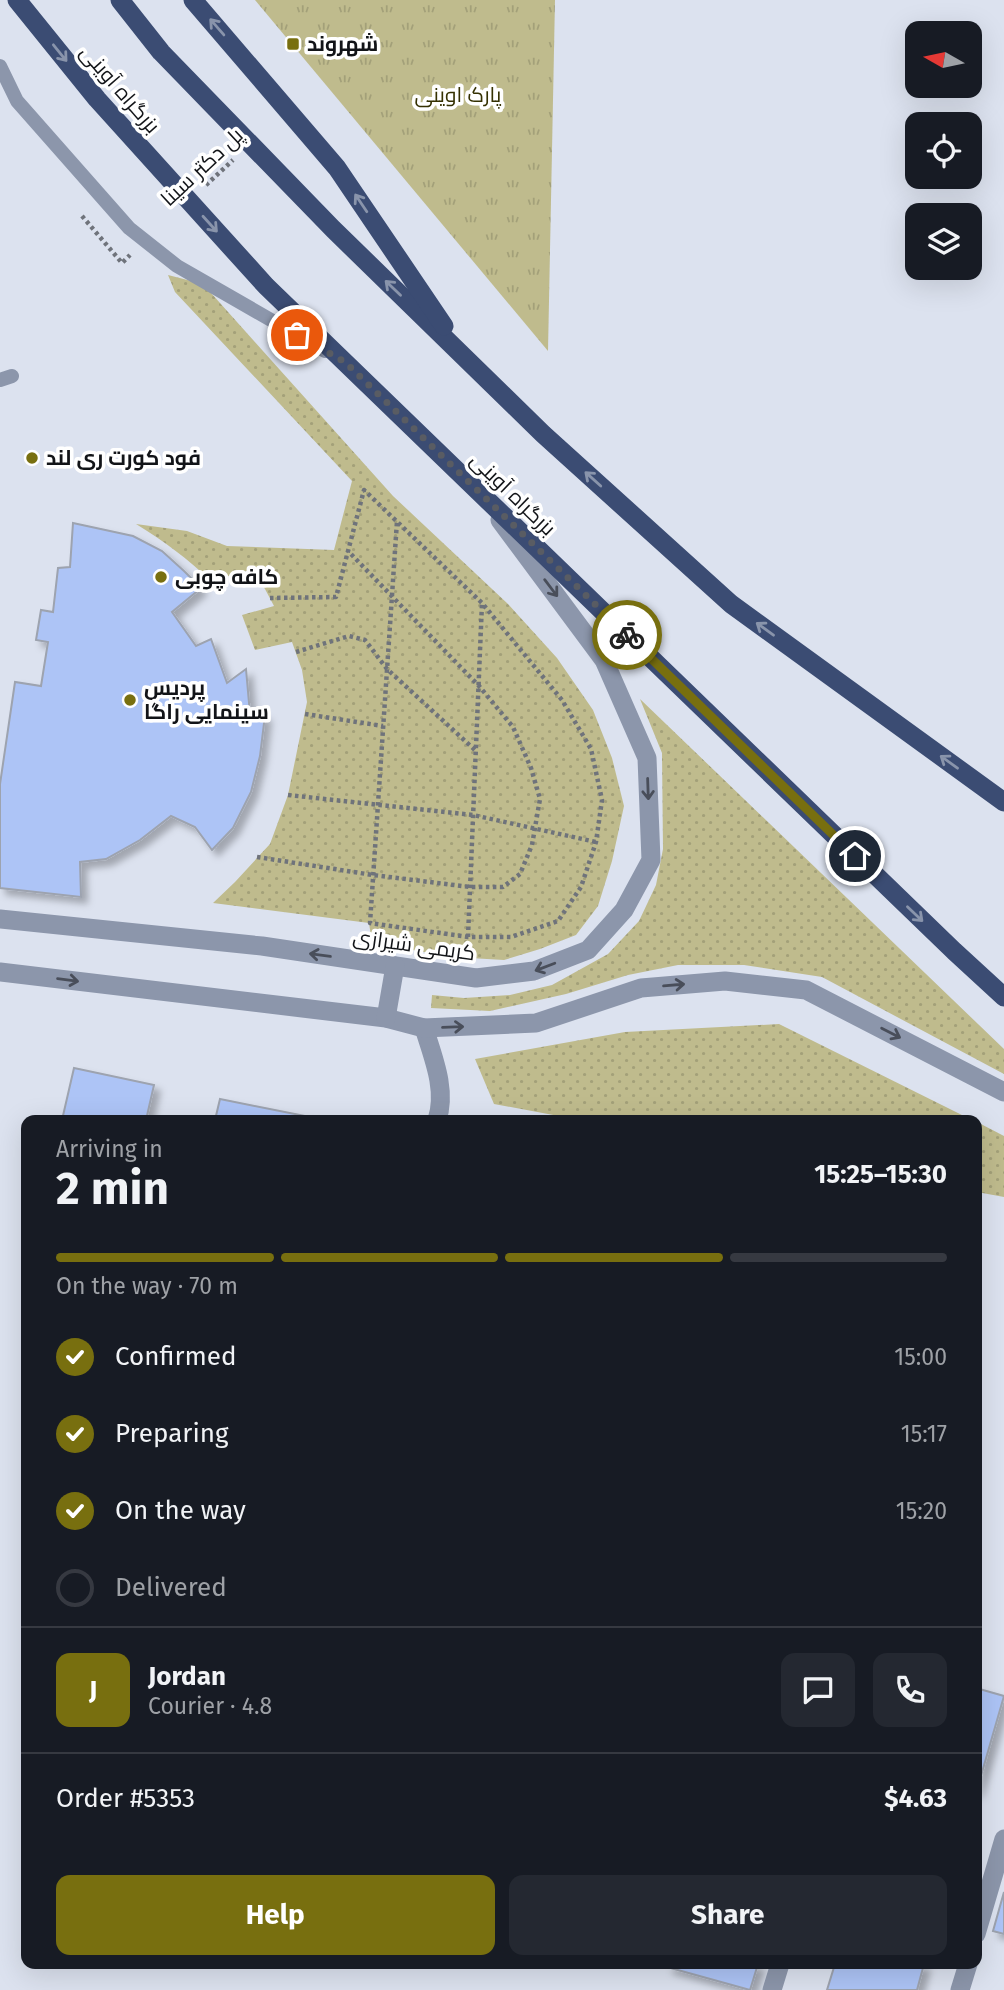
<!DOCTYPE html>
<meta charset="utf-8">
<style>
body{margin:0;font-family:"Fira Sans",Cairo,sans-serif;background:#242831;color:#f1f3f6;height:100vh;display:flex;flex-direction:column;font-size:26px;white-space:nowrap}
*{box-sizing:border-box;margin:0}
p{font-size:23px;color:#9ea1a6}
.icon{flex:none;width:38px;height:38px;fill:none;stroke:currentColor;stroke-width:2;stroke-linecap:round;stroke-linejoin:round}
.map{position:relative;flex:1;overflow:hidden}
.details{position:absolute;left:21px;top:1115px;width:961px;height:854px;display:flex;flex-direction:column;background:#171b24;border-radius:14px;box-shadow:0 7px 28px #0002}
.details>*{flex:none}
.needle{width:46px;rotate:279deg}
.tools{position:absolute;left:905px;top:21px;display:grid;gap:14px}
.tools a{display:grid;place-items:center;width:77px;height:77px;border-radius:14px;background:#171b24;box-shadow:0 7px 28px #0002;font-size:35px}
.pin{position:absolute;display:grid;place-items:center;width:60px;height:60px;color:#fff;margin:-30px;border:4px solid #fff;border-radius:50%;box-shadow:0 2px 7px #0007}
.courier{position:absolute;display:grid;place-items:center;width:70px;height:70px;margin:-35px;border:5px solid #786f0f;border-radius:50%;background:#fff;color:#222;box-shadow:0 2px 9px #0007}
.summary em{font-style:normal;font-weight:700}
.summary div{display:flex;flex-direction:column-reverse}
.summary{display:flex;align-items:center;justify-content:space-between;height:119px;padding:0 35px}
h1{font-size:46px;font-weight:700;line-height:52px}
.bar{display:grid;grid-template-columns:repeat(4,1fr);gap:10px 7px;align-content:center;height:84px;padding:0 35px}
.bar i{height:9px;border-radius:5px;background:#363941}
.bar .on{background:#786f0f}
.bar p{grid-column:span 4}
.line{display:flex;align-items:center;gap:18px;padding:0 35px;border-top:2px solid #363941}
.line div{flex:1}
.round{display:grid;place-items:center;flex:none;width:74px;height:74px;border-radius:14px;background:#242831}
ol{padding:0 35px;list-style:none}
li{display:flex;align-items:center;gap:21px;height:77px}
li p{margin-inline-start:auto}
li .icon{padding:7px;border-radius:50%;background:#786f0f;color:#fff;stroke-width:4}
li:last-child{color:#9ea1a6}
li i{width:38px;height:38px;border:4px solid #363941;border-radius:50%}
.primary-button{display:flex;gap:14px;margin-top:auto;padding:14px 35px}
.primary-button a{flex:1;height:80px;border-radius:14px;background:#786f0f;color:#fff;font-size:28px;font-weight:700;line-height:80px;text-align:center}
.primary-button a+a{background:#242831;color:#f1f3f6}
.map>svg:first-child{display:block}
.grass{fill:url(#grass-dots)}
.park{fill:url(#park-tufts)}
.building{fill:#adc4f6;stroke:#9da3af;stroke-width:2;filter:url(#shadow)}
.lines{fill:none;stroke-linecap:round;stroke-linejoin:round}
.path{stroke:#6f737b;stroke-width:4.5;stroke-dasharray:3.5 3.5;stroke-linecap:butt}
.service{stroke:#8c96ab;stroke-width:14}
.minor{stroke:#8c96ab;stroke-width:19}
.tertiary{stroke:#8c96ab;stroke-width:19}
.trunk{stroke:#3b4c73;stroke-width:19}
.oneway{stroke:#8994ab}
.oneway2{stroke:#494e5a}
.done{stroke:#595c63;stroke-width:7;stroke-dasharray:0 12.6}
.route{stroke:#786f0f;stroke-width:9}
.poi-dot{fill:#786f0f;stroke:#fff;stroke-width:2.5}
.labels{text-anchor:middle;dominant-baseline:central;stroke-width:7;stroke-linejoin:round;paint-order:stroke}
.poi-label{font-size:21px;font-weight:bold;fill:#121418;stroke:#fff;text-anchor:start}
.street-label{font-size:21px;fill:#121418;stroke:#fff}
.park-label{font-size:21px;fill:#353102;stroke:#fff}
</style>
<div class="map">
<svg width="1004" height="1990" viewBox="0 0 1004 1990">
<defs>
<pattern id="grass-dots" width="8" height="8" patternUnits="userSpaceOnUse" patternTransform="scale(1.75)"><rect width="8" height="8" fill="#bfbb8d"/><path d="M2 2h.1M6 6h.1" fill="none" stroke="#a3a079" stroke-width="1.8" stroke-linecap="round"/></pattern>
<pattern id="park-tufts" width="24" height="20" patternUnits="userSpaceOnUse" patternTransform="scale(1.75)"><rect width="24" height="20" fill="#bfbb8d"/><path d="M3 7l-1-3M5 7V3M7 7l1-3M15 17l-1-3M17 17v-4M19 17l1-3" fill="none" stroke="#a3a079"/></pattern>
<filter id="shadow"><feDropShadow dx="6" dy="6" stdDeviation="3.5" flood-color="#0004"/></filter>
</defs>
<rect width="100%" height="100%" fill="#dce2ef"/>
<g class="grass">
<path d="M 168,275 L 203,284 L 393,496 L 508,604 L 557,658 L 593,710 L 612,758 L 624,806 L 612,861 L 598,906 L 576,935 L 540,949 L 504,960 L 453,957 L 372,943 L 369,923 L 213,903 L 235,882 L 270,844 L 288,795 L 307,702 L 302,670 L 292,642 L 255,650 L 242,615 L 274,606 L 265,589 L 250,570 L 211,581 C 188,559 164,541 136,524 L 187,531 L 227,546 L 334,550 L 352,481 L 175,292 Z"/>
<path d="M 640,699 L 1004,1049 L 1004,1074 L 822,977 L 744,965 L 678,965 L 628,975 L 566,994 L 490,1011 L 431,1008 L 432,995 L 464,998 L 510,995 L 552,985 L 608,954 L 639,921 L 656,885 L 663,849 L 662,753 Z"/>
<path d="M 779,1024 L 972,1120 L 580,1120 L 494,1104 L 475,1059 L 625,1032 Z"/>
<path d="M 977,1122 L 1004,1136 L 1004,1197 L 977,1192 Z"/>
</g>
<path class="park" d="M 255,0 L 555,0 L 548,351 Z"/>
<g class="building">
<path d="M 73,523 L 133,536 L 162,551 L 184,571 L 201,588 L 172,612 L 196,646 L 211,639 L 227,683 L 246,669 L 250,714 L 265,715 L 260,756 L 251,792 L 233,828 L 212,850 L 195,827 L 171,816 L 140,840 L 106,859 L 80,862 L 81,897 L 0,888 L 0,784 L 15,682 L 41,686 L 48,642 L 36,640 L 41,610 L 53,612 L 58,568 L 70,567 Z"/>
<path d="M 74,1068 L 154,1085 L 146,1120 L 62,1120 Z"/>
<path d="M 220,1099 L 325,1120 L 215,1120 Z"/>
<path d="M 976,1688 L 1004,1696 L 976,1793 Z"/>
<path d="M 1004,1892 L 1004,1934 L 993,1931 Z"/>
<path d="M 668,1964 L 758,1964 L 750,1990 L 667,1967 Z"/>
<path d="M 835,1964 L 924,1964 L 917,1990 L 827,1990 Z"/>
</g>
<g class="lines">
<g class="path">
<path d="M 206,185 L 233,160"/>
<path d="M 82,216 L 122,263 L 130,255"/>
<path d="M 270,598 L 336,597 L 364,490 L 482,603 L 562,700 L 591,749 L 602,800 L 596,842 L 581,887 L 558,921 L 511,937 L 468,937 L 370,923 L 397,521"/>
<path d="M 296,652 L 349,636 L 365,640 L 387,669 L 476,751"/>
<path d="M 305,714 L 383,726"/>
<path d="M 288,795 L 473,815 L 596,842"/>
<path d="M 257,857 L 373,875 L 470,887 L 503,887 L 520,874 L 532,845 L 540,799 L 531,768 L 513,727 L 479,686 L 348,551"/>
<path d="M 468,937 L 482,603"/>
</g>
<g class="service">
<path d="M 0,66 L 17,101 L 129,228 L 177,266 L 325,351"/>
<path d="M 0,380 L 12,376"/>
</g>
<g class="minor">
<path d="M 424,1028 C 433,1057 447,1090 437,1120"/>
<path d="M 976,1934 L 1004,1839"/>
<path d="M 772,1990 L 780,1964"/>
<path d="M 960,1990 L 968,1964"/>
</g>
<g class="tertiary">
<path d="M 0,919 L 262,946 L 476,978 L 534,971 L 588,950 L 624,910 L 651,860 L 647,758 L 604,660 L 500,520"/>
<path d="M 0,972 L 386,1018 L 424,1028 L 536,1023 L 641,988 L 725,981 L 806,990 L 1004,1092"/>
<path d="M 386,1018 L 395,966"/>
</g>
<g class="trunk">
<path d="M 17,0 L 97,99 L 266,286 L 954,951 L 1004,997"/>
<path d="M 120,0 L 161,52 L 333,229 L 543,434 L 731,604 L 1004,802"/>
<path d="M 193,0 L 337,168 L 444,326"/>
</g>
</g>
<defs><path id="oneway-shaft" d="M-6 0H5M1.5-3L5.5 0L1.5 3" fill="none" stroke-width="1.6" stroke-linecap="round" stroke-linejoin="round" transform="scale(1.75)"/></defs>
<g class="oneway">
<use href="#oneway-shaft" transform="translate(217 27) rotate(-131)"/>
<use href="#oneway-shaft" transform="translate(60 53) rotate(51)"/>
<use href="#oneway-shaft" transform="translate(361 203) rotate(-124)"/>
<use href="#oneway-shaft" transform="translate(210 224) rotate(48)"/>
<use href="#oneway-shaft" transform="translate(393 288) rotate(-136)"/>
<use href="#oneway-shaft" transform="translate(593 479) rotate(-138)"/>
<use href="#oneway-shaft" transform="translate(765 629) rotate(-144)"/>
<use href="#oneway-shaft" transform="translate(949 762) rotate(-144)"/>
<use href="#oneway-shaft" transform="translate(915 914) rotate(44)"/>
</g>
<g class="oneway2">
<use href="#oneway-shaft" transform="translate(551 588) rotate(53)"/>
<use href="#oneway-shaft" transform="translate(648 789) rotate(88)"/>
<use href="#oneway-shaft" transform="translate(320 955) rotate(-172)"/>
<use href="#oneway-shaft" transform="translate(545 967) rotate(159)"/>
<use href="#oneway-shaft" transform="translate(68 980) rotate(7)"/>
<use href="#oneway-shaft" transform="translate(674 985) rotate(-5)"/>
<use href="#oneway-shaft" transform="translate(453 1027) rotate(-2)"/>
<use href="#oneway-shaft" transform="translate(891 1033) rotate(27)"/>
</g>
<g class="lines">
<path class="done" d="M 297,335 L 345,362 L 627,635"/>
<path class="route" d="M 627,635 L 855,856"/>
</g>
<g class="poi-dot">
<rect x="286" y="37" width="14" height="14" rx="3.5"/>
<circle cx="32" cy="458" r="7"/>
<circle cx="161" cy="577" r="7"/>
<circle cx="130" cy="700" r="7"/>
</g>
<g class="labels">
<g class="poi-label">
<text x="307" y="44">شهروند</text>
<text x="46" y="458">فود کورت ری لند</text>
<text x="175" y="577">کافه چوبی</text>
<text x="144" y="688">پردیس<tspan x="144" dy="24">سینمایی راگا</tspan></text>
</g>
<g class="street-label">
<text transform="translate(120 89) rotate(49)">بزرگراه آوینی</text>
<text transform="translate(202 167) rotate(-43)">پل دکتر سینا</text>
<text transform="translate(513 494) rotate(44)">بزرگراه آوینی</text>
<text transform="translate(414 945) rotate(8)">کریمی شیرازی</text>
</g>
<g class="park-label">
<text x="458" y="95">پارک اوینی</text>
</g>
</g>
</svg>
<div class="tools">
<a><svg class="needle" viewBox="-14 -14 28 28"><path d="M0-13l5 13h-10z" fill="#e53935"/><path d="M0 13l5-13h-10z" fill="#9ea1a6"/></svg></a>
<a><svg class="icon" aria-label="locate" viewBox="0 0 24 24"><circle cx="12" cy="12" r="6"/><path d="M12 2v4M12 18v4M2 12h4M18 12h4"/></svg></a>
<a><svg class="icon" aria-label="layers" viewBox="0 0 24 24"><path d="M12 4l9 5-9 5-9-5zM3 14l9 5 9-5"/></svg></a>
</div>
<div class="pin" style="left:297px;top:335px;background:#ea580c"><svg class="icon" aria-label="bag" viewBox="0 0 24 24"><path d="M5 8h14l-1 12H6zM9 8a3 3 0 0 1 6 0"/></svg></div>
<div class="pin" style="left:855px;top:856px;background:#1f2937"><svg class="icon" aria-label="home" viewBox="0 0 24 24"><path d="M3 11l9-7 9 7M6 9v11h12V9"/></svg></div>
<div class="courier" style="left:627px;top:635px"><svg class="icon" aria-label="bike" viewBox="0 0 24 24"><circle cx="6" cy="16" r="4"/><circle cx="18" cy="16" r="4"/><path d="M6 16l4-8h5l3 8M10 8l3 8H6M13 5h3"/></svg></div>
<section class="details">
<div class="summary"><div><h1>2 min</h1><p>Arriving in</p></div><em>15:25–15:30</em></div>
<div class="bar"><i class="on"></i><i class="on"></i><i class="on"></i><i></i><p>On the way · 70 m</p></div>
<ol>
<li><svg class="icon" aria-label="check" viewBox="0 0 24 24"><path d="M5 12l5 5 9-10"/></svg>Confirmed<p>15:00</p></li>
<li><svg class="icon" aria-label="check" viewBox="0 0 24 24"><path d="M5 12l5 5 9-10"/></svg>Preparing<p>15:17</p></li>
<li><svg class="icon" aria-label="check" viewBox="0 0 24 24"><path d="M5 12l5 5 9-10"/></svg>On the way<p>15:20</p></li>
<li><i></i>Delivered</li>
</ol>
<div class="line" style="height:126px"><b class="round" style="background:#786f0f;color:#fff">J</b><div><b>Jordan</b><p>Courier · 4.8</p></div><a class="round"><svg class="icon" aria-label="chat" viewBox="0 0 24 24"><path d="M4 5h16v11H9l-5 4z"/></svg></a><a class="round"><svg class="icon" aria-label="phone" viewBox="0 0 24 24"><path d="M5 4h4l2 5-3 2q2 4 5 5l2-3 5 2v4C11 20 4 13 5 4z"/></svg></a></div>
<div class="line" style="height:91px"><div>Order #5353</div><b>$4.63</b></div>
<div class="primary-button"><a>Help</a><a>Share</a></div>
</section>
</div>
